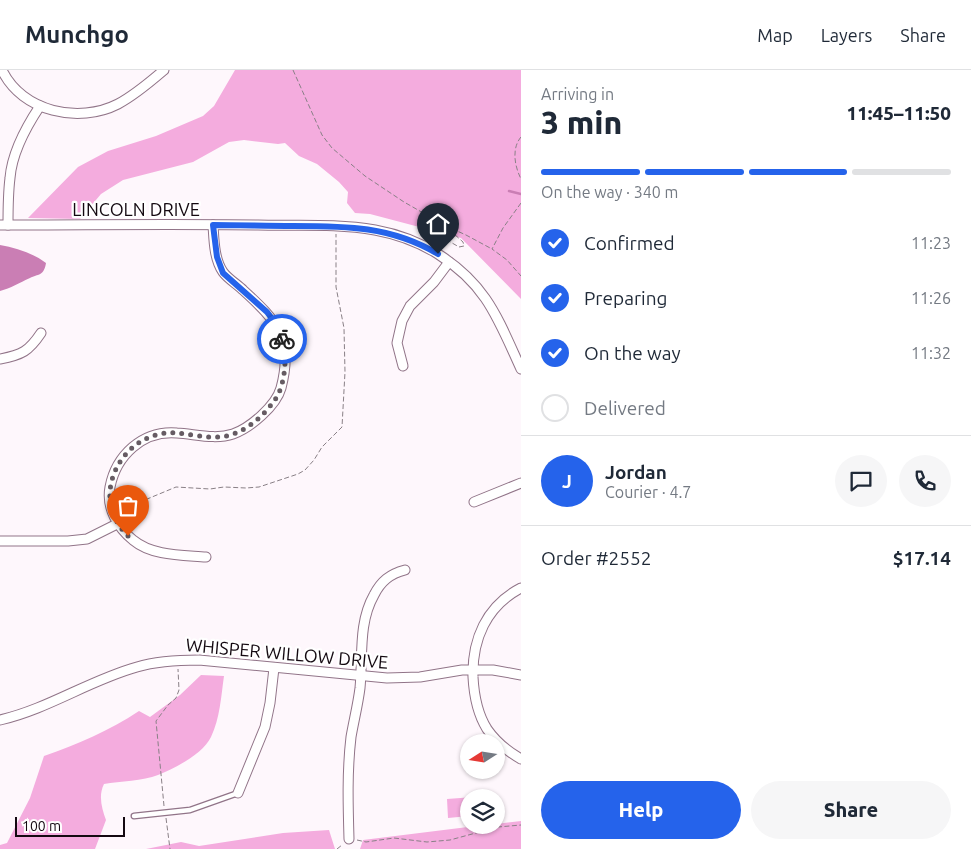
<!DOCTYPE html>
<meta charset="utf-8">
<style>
body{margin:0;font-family:Ubuntu,sans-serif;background:#f6f6f7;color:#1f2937;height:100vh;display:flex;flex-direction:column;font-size:19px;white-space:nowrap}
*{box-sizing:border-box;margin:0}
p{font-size:16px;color:#747a83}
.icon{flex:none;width:28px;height:28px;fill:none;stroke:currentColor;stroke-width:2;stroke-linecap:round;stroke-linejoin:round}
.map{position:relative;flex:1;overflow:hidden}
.side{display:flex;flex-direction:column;background:#fff;width:450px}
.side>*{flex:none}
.needle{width:32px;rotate:258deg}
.tools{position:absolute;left:460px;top:664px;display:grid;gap:10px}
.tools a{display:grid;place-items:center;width:45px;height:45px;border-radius:50%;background:#fff;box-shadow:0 1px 4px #0004;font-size:25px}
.scale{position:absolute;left:15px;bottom:12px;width:110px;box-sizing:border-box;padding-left:5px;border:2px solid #140911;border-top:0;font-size:14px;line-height:18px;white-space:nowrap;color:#140911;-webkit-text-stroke:4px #fff;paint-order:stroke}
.pin{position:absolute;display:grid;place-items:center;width:42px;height:42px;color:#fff;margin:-51px -21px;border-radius:50% 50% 50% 0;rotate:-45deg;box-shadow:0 0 5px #0007}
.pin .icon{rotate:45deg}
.courier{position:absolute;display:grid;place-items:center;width:50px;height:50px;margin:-25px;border:4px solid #2563eb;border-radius:50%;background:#fff;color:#222;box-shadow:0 1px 6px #0007}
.head em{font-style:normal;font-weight:800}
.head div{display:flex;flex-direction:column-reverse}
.head{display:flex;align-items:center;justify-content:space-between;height:85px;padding:0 20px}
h1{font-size:32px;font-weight:800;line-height:38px}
.bar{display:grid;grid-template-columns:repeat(4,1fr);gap:8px 5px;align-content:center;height:60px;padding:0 20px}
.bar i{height:6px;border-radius:4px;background:#e0e1e3}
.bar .active{background:#2563eb}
.bar p{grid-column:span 4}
.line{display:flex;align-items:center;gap:12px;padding:0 20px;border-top:1px solid #e0e1e3}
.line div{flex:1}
.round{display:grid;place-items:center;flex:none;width:52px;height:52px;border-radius:26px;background:#f6f6f7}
ol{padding:0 20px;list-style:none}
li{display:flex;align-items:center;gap:15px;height:55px}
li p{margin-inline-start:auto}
li .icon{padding:5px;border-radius:50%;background:#2563eb;color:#fff;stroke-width:4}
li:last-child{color:#747a83}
li i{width:28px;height:28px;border:2px solid #e0e1e3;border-radius:50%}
.primary-button{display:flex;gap:10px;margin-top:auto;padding:10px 20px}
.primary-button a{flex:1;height:58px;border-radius:30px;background:#2563eb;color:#fff;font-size:20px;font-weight:800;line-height:58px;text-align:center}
.primary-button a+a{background:#f6f6f7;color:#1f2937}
header{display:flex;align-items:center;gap:30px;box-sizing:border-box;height:70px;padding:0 25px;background:#fff;border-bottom:1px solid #e0e1e3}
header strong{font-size:24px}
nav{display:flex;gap:28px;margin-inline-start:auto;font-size:18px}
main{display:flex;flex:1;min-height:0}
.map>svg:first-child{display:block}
.green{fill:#f4acde}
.water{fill:#ca7eb4}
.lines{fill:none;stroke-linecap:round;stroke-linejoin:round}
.stream{stroke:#ca7eb4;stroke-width:2.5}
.lane-casing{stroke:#917488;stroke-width:7}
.street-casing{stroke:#917488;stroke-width:11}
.path{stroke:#898086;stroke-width:1;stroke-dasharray:5 2.5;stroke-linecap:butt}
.lane{stroke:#fff;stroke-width:4.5}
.street{stroke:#fff;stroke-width:9}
.done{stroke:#665c63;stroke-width:5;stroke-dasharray:0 9}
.route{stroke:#2563eb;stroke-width:6}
.labels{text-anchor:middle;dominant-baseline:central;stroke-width:4.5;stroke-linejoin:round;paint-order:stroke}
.street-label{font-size:18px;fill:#140911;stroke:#fff}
</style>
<header>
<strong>Munchgo</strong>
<nav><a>Map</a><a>Layers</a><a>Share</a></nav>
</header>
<main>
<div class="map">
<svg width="521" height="779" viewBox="0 0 521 779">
<rect width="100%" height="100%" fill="#fef7fc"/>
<g class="green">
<path d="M 235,0 L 521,0 L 521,229 L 461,168 L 370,144 L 355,143 L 347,133 L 348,122 L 339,112 L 317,94 L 299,86 L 285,73 L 278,74 L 244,70 L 229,72 L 193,92 L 123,110 L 101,124 L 80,149 L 28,148 L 78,97 L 108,81 L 156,66 L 203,46 L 214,36 Z"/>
<path d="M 201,605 L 224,606 C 221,627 220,648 211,667 C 203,684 175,698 158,705 C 143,711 120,711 104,714 C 98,726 102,739 106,750 L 95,779 L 0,779 L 0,775 L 7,773 L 30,728 L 44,686 C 78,674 109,661 139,641 L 150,647 L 180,625 Z"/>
<path d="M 487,726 L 487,727 L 469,728 L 469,746 L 448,748 L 447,729 Z"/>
<path d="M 521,751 L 521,779 L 360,779 L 363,770 L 484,755 L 496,755 L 496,754 Z"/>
<path d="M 329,760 L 335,779 L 146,779 L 181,772 L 199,776 L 283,763 Z"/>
</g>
<path class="water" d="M 0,175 C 16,178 33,183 46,193 C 44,206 38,204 30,208 C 19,213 11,218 0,221 Z"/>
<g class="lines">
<path class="stream" d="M 509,121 L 521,124"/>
<defs>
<path id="lane" d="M 134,746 L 190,740 L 238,723"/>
<g id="street">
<path d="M 2,0 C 22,42 79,54 118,34 C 135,25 150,12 164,0"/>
<path d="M 0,155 C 86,155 172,154 258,155 C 296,156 337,153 375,160 C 397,164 419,172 438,184 C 487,215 498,249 521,299"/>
<path d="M 8,155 C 8,140 8,124 10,108 C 12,82 26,57 40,36"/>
<path d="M 0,289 C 22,285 29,281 41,263"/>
<path d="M 403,296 L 397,273 L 402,251 L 410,236 L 434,212 L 449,192"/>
<path d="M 474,432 L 521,413"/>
<path d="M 0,471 L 68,471 L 87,469 L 117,454"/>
<path d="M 206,487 C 182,485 152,486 133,470 C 118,458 106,438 110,417 C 116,386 142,360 177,363 C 195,364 215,370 233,364 C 250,358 276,336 281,318 C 294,269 277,251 243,220 C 237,214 228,209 223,202 C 214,189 214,170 213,155"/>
<path d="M 521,518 C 486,536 472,570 473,607 C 474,626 477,643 487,659 C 496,672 507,681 521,689"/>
<path d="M 0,650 C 48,639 90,610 137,597 C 157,591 178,590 199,590 L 387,608 L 420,607 L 462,600 L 493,600 L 521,605"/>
<path d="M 238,723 L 265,657 L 270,633 L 274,598"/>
<path d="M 349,769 C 348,735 347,701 351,667 C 354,650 358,634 360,618 C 363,587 358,553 374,525 C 381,511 390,504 405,500"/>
</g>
</defs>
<use href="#lane" class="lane-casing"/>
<use href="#street" class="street-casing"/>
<g class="path">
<path d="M 293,0 L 322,65 L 332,78 L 365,106 L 404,132 L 446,156 L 466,165 L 492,179"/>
<path d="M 521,67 C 511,79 515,97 521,109"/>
<path d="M 521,133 L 503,158 L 492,179 L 507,190 L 521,206"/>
<path d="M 442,177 L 447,170 L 459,177 L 464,176 L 463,172 L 453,163 L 452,160"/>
<path d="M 126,451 L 140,432 L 176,417 L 210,419 L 224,417 L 246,418 L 259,417 L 298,404 L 305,400 L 314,390 L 322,377 L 342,357 L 345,302 L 344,258 L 336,217 L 336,164"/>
<path d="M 164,736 L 156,651 L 168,635 L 176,628 L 179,620 L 178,599"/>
<path d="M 166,748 L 170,779"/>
<path d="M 357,770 L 366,772 L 394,768 L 427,772 L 450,770 L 498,757 L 521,755"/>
<path d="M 337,779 L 342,775"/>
</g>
<use href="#lane" class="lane"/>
<use href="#street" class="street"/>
</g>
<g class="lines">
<path class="done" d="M 128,466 C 114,452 107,434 111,414 C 117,384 145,360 177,363 C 190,364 205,368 218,367 C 241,366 261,349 274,331 C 285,318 288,285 282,269"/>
<path class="route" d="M 282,269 L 276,254 L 267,242 L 223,203 L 217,187 L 213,155 C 240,155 266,156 293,156 C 346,156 391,156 438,184"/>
</g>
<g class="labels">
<g class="street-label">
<text x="136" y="139">LINCOLN DRIVE</text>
<text transform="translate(287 583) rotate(5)">WHISPER WILLOW DRIVE</text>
</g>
</g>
</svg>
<div class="tools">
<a><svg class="needle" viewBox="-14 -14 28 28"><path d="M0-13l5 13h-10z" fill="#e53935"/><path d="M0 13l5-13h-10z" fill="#747a83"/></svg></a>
<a><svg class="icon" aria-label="layers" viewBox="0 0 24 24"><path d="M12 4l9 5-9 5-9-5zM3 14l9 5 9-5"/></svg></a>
</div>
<div class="scale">100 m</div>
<div class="pin" style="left:128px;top:466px;background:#ea580c"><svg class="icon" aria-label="bag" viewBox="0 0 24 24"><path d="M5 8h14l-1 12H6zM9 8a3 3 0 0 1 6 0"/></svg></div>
<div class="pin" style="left:438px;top:184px;background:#1f2937"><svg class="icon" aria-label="home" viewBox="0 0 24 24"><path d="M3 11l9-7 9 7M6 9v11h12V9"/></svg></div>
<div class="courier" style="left:282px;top:269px"><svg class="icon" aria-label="bike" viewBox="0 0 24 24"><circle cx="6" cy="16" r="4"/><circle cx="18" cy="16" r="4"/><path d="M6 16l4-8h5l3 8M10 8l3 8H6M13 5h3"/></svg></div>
</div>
<section class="side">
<div class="head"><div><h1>3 min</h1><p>Arriving in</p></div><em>11:45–11:50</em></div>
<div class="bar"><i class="active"></i><i class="active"></i><i class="active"></i><i></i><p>On the way · 340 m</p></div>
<ol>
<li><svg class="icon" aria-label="check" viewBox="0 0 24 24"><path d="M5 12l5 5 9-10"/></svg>Confirmed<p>11:23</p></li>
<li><svg class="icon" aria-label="check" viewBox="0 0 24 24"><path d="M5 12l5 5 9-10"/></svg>Preparing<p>11:26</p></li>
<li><svg class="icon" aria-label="check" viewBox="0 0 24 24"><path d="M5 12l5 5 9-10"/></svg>On the way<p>11:32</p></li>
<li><i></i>Delivered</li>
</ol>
<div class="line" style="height:90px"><b class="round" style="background:#2563eb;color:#fff">J</b><div><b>Jordan</b><p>Courier · 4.7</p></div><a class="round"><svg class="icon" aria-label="chat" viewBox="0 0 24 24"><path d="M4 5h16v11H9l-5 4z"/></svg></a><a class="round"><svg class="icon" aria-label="phone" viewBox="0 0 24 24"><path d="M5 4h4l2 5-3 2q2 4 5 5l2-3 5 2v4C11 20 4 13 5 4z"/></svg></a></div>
<div class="line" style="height:65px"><div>Order #2552</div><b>$17.14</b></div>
<div class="primary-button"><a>Help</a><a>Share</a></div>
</section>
</main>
